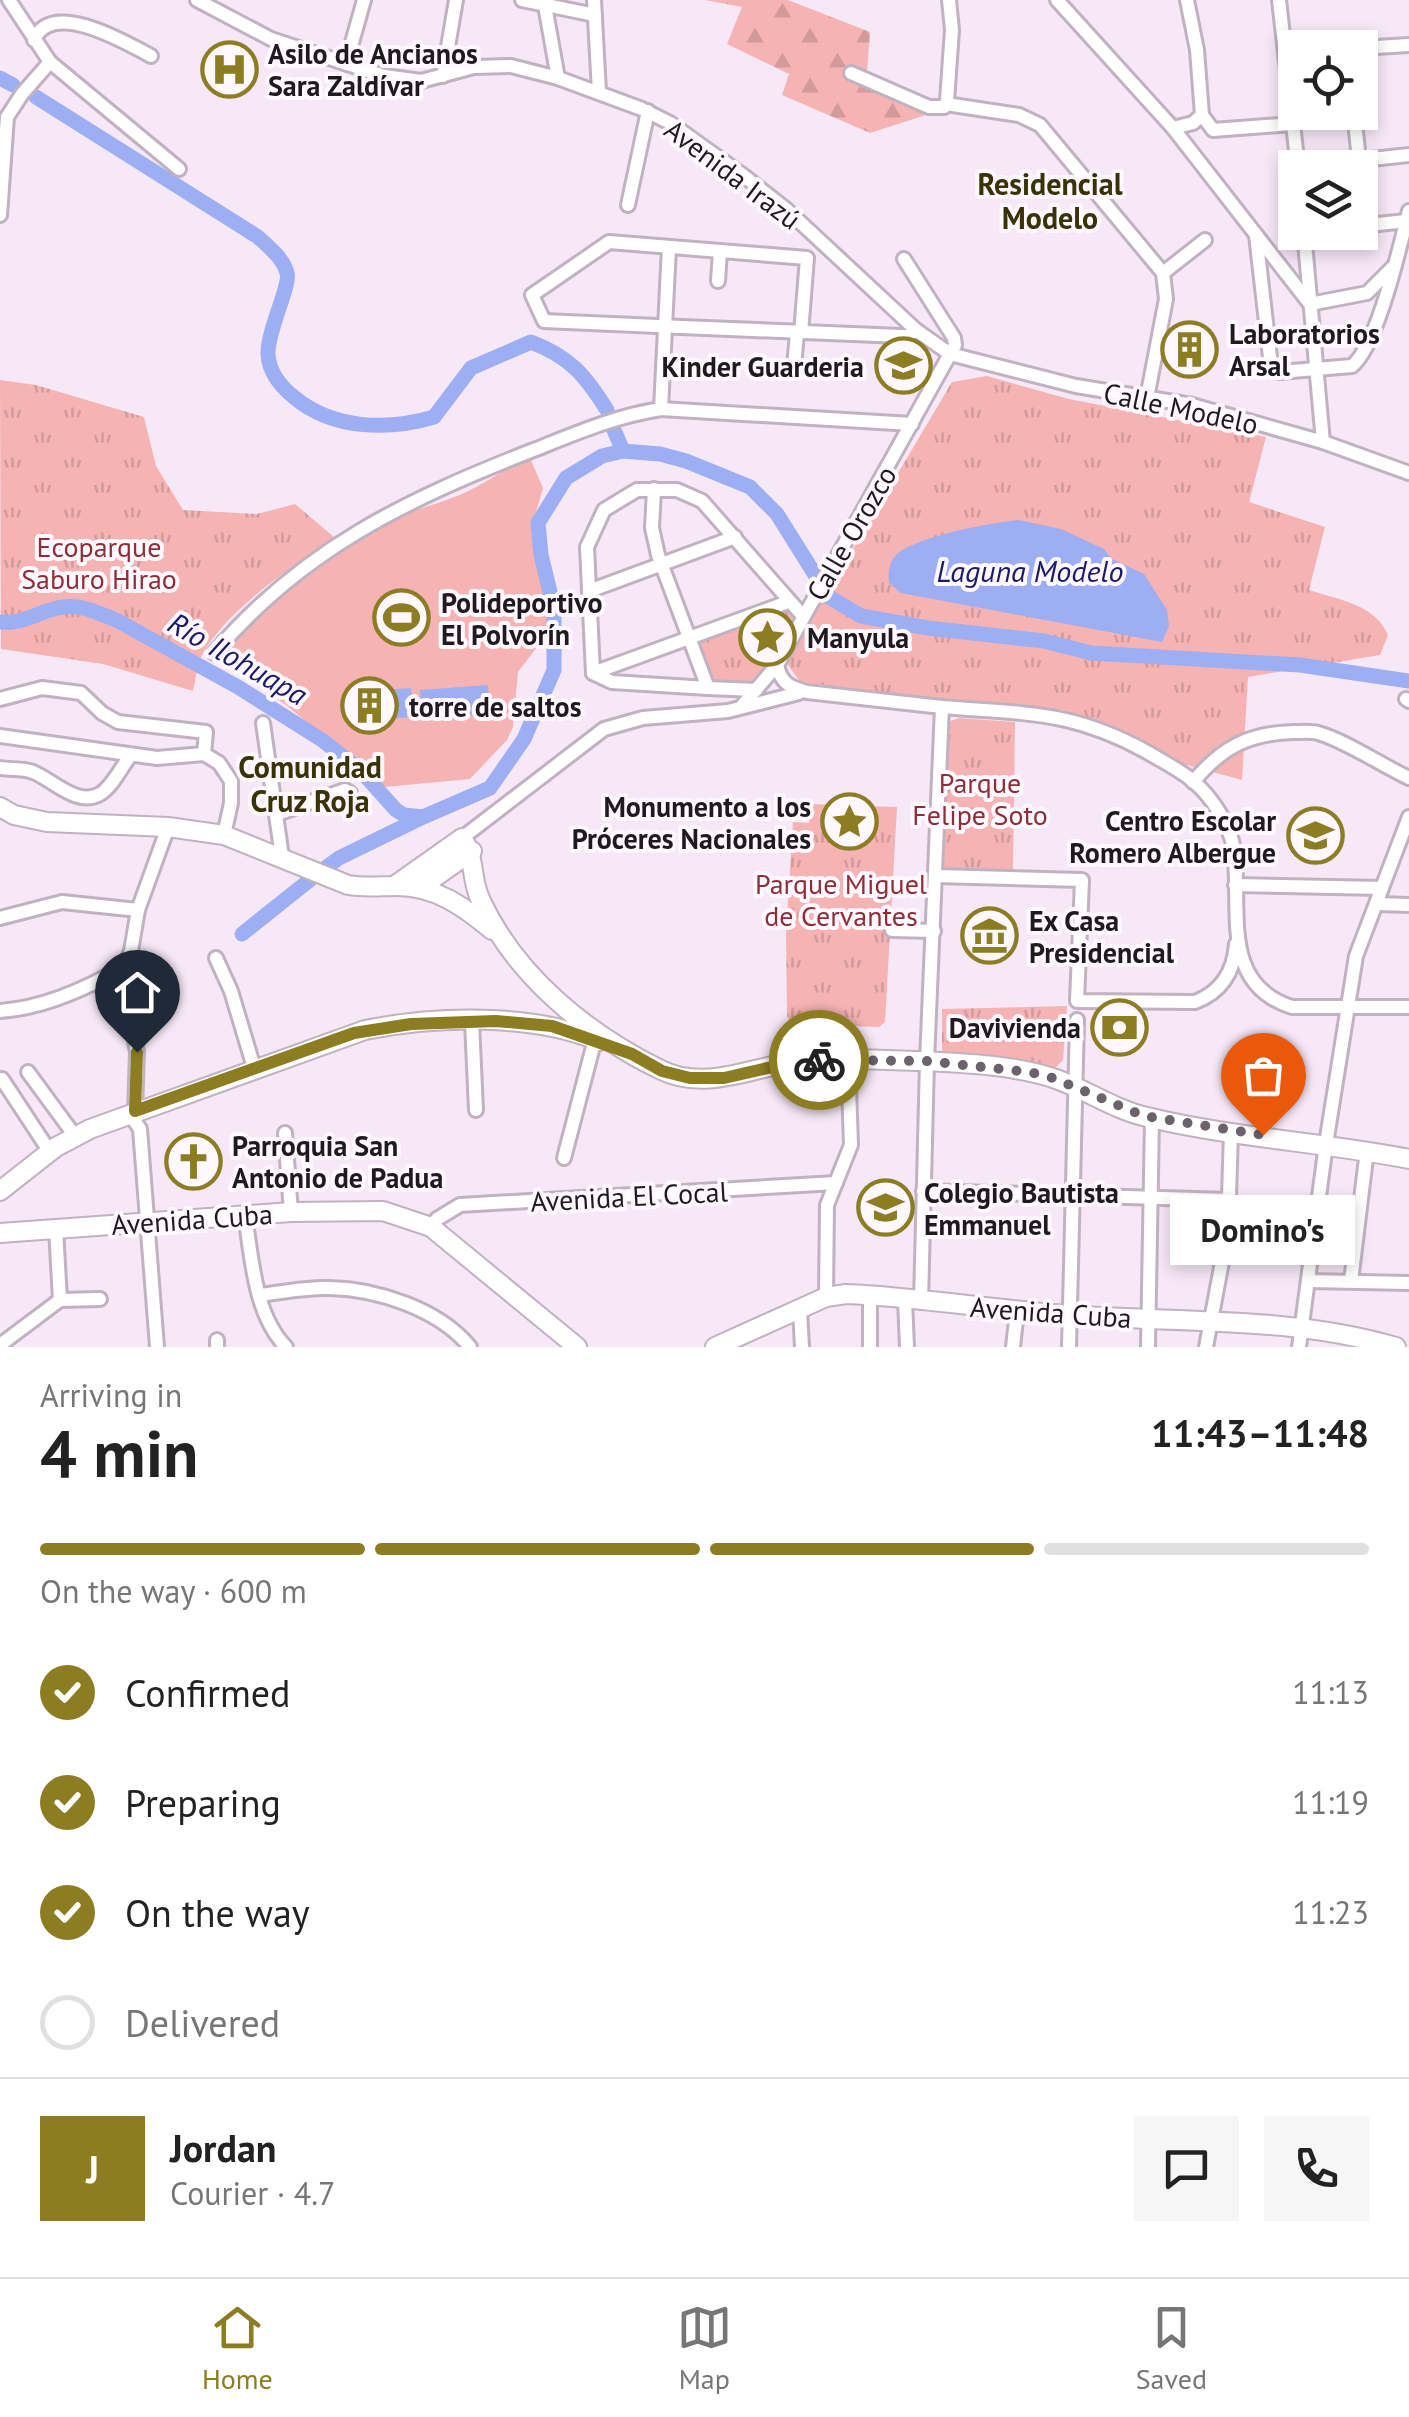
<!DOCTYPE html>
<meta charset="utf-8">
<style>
body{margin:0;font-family:"PT Sans",sans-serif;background:#f6f6f6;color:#222;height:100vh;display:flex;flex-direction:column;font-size:38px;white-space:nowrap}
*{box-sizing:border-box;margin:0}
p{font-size:32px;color:#767676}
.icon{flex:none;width:55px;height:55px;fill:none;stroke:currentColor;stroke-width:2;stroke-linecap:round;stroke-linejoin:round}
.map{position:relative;height:1347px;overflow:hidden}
.details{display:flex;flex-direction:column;background:#fff;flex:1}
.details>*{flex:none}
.tools{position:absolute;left:1278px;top:30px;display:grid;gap:20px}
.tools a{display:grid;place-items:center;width:100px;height:100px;border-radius:0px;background:#fff;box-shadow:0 5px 15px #0003;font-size:50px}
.pin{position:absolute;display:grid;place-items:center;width:85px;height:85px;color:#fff;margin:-102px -42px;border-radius:50% 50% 50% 0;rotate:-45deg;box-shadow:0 0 10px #0007}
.pin .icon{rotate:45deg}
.courier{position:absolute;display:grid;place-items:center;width:100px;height:100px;margin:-50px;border:8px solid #8c7c22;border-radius:50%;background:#fff;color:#222;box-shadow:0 2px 12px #0007}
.bubble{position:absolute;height:70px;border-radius:0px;background:#fff;box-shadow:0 5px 15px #0003;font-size:32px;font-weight:600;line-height:70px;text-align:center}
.head em{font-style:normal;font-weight:600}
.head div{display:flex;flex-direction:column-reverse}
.head{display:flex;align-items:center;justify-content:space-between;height:170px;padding:0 40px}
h1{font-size:65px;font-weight:600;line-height:75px}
.bar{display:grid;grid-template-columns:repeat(4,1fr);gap:15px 10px;align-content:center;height:120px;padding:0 40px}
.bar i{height:12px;border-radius:8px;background:#e0e0e0}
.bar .selected{background:#8c7c22}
.bar p{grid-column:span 4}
.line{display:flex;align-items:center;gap:25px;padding:0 40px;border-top:2px solid #e0e0e0}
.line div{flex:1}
.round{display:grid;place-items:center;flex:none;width:105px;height:105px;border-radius:0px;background:#f6f6f6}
ol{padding:0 40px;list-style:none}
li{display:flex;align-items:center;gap:30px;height:110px}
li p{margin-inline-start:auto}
li .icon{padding:10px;border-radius:50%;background:#8c7c22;color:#fff;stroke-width:4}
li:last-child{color:#767676}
li i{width:55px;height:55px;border:5px solid #e0e0e0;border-radius:50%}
.menu{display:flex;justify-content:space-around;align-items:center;height:140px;border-top:2px solid #e0e0e0;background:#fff;font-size:28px;color:#767676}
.menu a{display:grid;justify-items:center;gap:5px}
.menu .selected{color:#8c7c22}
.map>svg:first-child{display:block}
.forest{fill:url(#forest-firs)}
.park{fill:url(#park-tufts)}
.pitch{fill:#f5b4b3}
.water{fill:#9daef3}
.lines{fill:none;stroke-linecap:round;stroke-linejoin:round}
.river{stroke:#9daef3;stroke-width:15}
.minor-casing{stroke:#c1b2c1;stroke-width:18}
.major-casing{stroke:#c1b2c1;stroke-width:22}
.minor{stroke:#fff;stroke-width:12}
.major{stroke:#fff;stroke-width:18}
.done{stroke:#6b626b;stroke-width:10;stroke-dasharray:0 18}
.route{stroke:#8c7c22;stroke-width:12}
.labels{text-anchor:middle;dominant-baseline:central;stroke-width:8;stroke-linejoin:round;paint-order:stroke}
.poi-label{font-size:28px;font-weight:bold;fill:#1f1a1f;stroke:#fff8ff;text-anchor:start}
.street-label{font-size:28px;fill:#1f1a1f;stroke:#fff8ff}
.park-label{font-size:28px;fill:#8e2d35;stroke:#fff8ff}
.neighbourhood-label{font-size:30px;font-weight:bold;fill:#393206;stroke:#fff8ff}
.water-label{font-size:30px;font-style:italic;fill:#1a1b69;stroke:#fff8ff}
</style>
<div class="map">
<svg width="1409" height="1347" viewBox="0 0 1409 1347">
<defs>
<pattern id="forest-firs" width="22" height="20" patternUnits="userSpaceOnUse" patternTransform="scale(2.5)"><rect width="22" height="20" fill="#f5b4b3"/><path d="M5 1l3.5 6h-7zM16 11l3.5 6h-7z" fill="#d29a9a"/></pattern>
<pattern id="park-tufts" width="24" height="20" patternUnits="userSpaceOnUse" patternTransform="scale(2.5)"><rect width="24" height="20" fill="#f5b4b3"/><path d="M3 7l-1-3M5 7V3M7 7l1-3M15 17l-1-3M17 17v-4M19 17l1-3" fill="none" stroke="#d29a9a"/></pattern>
</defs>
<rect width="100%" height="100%" fill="#f7e8f7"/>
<path class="forest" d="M 705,0 L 788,0 L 870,32 L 866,85 L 926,115 L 870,133 L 782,95 L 789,74 L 727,44 L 742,7 Z"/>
<g class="park">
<path d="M 987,376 L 1069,399 L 1266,437 L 1249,502 L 1325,527 L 1309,590 C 1339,600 1375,604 1388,635 L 1380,655 L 1248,677 L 1242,780 L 1183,764 L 1106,723 L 1062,710 L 967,703 L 800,682 L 786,662 L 952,382 Z"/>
<path d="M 0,380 L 36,385 L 144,417 L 156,466 L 183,510 L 257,514 L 295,504 L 334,537 C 292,567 229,608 203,653 C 197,663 196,679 193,691 L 103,664 L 1,649 Z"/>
<path d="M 786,610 L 793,618 L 773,662 L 747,685 L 712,683 L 697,641 Z"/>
<path d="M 959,718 L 1015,722 L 1013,869 L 943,869 L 947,727 L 950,721 Z"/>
<path d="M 810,804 L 897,807 L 885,1022 L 879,1027 L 792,1024 L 787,1016 L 786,932 L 793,822 L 809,823 Z"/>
<path d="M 1067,1006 L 1063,1060 L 1055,1068 L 942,1053 L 942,1009 Z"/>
</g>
<path class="pitch" d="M 530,458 L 543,488 L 534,519 L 539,565 L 550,607 L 550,630 L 518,672 L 513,727 L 507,740 L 470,779 L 385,787 L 286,705 L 218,660 C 255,610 327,549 382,523 C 412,509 447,503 476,487 C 494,477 510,466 530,458 Z"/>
<g class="water">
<path d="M 1019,520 L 1061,529 L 1104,549 L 1112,559 L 1144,574 L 1167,610 L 1169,626 L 1162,642 L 901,593 L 889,583 C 888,572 889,562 897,554 C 919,536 990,523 1019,520 Z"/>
<path d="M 488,685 L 490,714 L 422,719 L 420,690 Z"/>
<path d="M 411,688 L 414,717 L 371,720 L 369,691 Z"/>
</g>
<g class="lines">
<g class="river">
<path d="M 0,78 L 13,85"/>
<path d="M 36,97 L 258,237 C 269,247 283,258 287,273 C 291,285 267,331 268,354 C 269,373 281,387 295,398 C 333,429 387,431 434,417 L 471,368 L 531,342 C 570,357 585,375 607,410"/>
<path d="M 614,430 L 623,451"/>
<path d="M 0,622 C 24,625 40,610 63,607 C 83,604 100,614 118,621 L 238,687 L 322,740 L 361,771 L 396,810 L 404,815 L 423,817"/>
<path d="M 324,869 L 339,858 L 423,817 L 490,788 L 524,739 L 554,670 L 554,608 L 541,555 L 538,523 L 566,478 L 602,456 L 623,451 L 660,454 L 686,461 L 750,487 L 777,514 L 829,597 L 861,616 L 928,628 L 1044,641 L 1091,653 L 1300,665 L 1409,681"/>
<path d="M 242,934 L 311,879"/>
</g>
<defs>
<g id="minor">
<path d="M 9,0 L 50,62 L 179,169"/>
<path d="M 197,0 L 271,39 L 384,76 L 421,81 L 474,67 L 511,66 L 558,78 L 642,109 L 670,123 L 744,176 L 787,210 L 916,330 L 950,354 L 1076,386 L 1192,405 L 1323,442 L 1409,473"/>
<path d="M 522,0 L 595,15"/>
<path d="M 544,0 L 558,78"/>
<path d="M 594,0 L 599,92"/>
<path d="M 1057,0 L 1173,128 L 1310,304 L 1367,293 L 1395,265"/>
<path d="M 1279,0 L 1298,168"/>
<path d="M 34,40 C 51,0 120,39 151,56"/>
<path d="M 1360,48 L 1409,45"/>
<path d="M 346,64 L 364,0"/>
<path d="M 851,73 L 929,107 L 944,107 L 947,101 L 952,30 L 949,0"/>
<path d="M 443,76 L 456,0"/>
<path d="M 946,104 L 1019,115 L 1040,125 L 1163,273 L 1166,299 L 1147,398"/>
<path d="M 1354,112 L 1359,160"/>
<path d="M 1202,115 L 1213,130 L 1293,124"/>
<path d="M 1173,128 L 1193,123 L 1202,115 L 1197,50 L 1187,0"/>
<path d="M 1298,167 L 1409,155"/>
<path d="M 628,205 L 648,111"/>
<path d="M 0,215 L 7,117 L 22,94 L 50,62"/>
<path d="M 1360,226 L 1406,221"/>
<path d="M 1304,232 L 1323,442"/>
<path d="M 1256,235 L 1271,366 L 1280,372 L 1352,366 C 1378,345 1400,245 1409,211"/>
<path d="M 1163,273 L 1205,240"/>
<path d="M 718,281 L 720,251"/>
<path d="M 801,333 L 807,258 L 609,242 L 532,295 L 544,321 C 663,326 782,332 901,336 L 908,336 L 916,330"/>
<path d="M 794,367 L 797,333"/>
<path d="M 661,409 L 669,247"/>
<path d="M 654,489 L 652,528 L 658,555 L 708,688 L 756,690"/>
<path d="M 589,591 L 735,537"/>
<path d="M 214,653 C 303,549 406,500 531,451 C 574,434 615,416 661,409 L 912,424"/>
<path d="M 777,665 C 781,683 789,687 807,692 C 852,697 897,702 942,707 C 1025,714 1071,710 1147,752 C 1162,761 1178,769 1192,780 C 1212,797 1230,824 1234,850 C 1242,908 1219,984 1292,1007 L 1409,1007"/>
<path d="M 593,673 L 587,547 L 604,510 L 637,490 L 677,490 L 702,501 L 803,616"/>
<path d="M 593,673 L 788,602"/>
<path d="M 593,673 L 612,682 L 708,688"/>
<path d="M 0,699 L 42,688 L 81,693 L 102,713 L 118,722 L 206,732 L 204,754"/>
<path d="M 1406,699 L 1409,701"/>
<path d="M 742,706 L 777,665 L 955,345 L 954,338 L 904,259"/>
<path d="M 263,723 L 282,857"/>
<path d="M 0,736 L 157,758 L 204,754 L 219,763 L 231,781 L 231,803 L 224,835"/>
<path d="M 0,768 C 11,770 22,768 33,772 C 53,780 77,807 100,794 C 113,786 121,767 131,755"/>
<path d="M 1193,782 C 1222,747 1249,733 1294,732 C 1301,732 1311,731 1318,733 C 1344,740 1383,766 1409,778"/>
<path d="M 277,814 L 345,790 L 350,793"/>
<path d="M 462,838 L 604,729 L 643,718 L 728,711 L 799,693"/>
<path d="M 936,876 L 1082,880 L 1077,1001 L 1195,1002 C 1221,992 1234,972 1236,944"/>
<path d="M 1235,885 L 1382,888"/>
<path d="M 1378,904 L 1409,905"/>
<path d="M 0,918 L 62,902 L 138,910"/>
<path d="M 892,930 L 934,931"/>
<path d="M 216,958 L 231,991 L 255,1071"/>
<path d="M 0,1011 C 43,1008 88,988 125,966 L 131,951 L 138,910 L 168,827"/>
<path d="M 472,1022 L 476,1110"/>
<path d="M 133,1030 L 137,1052 L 135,1111"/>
<path d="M 28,1072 L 75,1136"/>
<path d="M 2,1079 L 50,1152"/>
<path d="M 129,1113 L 140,1129 L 157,1347"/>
<path d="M 285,1133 L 291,1212"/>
<path d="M 564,1158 L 595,1039"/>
<path d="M 923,1191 L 1229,1200"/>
<path d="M 245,1216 C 252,1258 254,1314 286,1347"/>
<path d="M 431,1227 L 437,1219 L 460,1205 L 836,1183"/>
<path d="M 56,1229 L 60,1300"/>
<path d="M 1308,1281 L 1409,1283"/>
<path d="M 1351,1281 L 1367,1150"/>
<path d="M 260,1295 C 283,1292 307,1287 330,1288 C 377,1289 439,1309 470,1347"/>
<path d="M 870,1296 L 870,1347"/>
<path d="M 826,1297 L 827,1205 L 851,1145 L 848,1059"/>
<path d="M 905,1300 L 907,1347"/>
<path d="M 921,1302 L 927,1061 L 942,707"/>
<path d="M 800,1310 L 802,1347"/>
<path d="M 217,1340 L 217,1347"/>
<path d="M 0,1345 L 60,1300 L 100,1299"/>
<path d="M 1013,1347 L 1017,1311"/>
<path d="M 1069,1347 L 1077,1020"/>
<path d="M 1148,1347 L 1152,1118"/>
<path d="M 1206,1347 L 1228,1230 L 1231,1131"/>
<path d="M 1299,1347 L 1326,1144 L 1356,956 L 1409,817"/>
</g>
<g id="major">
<path d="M 0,807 L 14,815 L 47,822 L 168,827 L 224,835 L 348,885 C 365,888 380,886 397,886 C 435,886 463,906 492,930"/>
<path d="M 394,886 L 462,838 C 476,857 470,879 481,901 C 516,976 586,1033 659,1069 C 706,1093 753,1066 800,1061 C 840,1057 881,1060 921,1061 C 965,1063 1015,1065 1056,1079 C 1087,1090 1115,1110 1147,1117 C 1233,1138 1323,1142 1409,1159"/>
<path d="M 411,886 L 431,880 L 472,851"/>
<path d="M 0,1191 L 56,1147 L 90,1129 L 365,1030 C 437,1016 531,1013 599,1041"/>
<path d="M 0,1233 L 291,1212 L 383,1211 L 431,1227 L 577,1347"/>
<path d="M 715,1347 L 826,1297 L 846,1294 C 920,1297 994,1310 1068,1315 C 1177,1323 1291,1316 1396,1347"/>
</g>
</defs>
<use href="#minor" class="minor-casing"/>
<use href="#major" class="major-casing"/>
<use href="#minor" class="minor"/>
<use href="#major" class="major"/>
</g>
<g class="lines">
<path class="done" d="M 819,1060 L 926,1061 L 1029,1072 L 1053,1078 L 1144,1116 L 1263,1135"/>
<path class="route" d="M 137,1052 L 135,1111 L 354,1033 L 411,1024 L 496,1021 L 552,1026 L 632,1054 L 662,1071 L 690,1078 L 724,1078 L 785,1064 L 819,1060"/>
</g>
<defs>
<symbol id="hospital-ring" viewBox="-11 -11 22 22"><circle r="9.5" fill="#fff8ff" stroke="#8c7c22" stroke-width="1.5"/><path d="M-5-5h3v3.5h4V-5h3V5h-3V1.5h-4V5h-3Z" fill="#8c7c22"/></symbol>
<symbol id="building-ring" viewBox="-11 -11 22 22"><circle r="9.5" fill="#fff8ff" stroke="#8c7c22" stroke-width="1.5"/><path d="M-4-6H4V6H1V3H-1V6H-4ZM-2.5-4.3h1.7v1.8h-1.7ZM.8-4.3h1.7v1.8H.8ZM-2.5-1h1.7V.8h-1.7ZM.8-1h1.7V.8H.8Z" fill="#8c7c22"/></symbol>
<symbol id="school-ring" viewBox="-11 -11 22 22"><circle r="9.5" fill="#fff8ff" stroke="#8c7c22" stroke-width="1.5"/><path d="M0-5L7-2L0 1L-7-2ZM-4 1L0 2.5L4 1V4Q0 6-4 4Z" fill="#8c7c22"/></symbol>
<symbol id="stadium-ring" viewBox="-11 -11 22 22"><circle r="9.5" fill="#fff8ff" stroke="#8c7c22" stroke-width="1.5"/><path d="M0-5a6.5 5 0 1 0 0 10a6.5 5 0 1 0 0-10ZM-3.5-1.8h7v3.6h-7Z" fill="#8c7c22"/></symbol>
<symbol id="sight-ring" viewBox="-11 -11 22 22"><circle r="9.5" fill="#fff8ff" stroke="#8c7c22" stroke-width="1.5"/><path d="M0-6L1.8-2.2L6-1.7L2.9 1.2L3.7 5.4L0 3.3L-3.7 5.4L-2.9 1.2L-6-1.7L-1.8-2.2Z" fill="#8c7c22"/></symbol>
<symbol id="museum-ring" viewBox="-11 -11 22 22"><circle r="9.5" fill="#fff8ff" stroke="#8c7c22" stroke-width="1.5"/><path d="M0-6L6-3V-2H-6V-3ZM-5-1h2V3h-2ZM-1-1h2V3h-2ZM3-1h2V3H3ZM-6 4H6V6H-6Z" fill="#8c7c22"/></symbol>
<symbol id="bank-ring" viewBox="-11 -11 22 22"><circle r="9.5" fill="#fff8ff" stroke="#8c7c22" stroke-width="1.5"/><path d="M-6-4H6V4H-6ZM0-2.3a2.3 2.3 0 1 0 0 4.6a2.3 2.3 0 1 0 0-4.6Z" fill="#8c7c22"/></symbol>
<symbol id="church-ring" viewBox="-11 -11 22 22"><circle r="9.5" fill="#fff8ff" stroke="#8c7c22" stroke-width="1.5"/><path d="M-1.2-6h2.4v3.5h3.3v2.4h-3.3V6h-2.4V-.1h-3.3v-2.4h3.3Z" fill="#8c7c22"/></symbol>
</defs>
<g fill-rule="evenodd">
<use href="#hospital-ring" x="198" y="38" width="63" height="63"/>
<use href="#building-ring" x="1158" y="318" width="63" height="63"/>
<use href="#school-ring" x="872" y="334" width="63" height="63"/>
<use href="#stadium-ring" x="370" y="586" width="63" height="63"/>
<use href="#sight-ring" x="736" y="606" width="63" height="63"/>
<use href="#building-ring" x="338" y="674" width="63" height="63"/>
<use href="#sight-ring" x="818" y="790" width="63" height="63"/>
<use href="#school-ring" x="1284" y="804" width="63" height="63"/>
<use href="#museum-ring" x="958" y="904" width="63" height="63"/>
<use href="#bank-ring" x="1088" y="996" width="63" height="63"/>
<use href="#church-ring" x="162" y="1130" width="63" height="63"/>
<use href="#school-ring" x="854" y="1176" width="63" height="63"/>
</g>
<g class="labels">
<g class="poi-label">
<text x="268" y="53">Asilo de Ancianos<tspan x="268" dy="32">Sara Zaldívar</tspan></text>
<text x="1229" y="333">Laboratorios<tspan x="1229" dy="32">Arsal</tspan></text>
<text x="864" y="366" text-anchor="end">Kinder Guarderia</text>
<text x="441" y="602">Polideportivo<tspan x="441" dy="32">El Polvorín</tspan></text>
<text x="807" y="637">Manyula</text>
<text x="409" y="706">torre de saltos</text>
<text x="811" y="806" text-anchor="end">Monumento a los<tspan x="811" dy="32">Próceres Nacionales</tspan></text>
<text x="1276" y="820" text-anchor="end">Centro Escolar<tspan x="1276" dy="32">Romero Albergue</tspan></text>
<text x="1029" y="920">Ex Casa<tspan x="1029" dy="32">Presidencial</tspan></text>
<text x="1081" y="1027" text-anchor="end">Davivienda</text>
<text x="232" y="1145">Parroquia San<tspan x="232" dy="32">Antonio de Padua</tspan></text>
<text x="924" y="1192">Colegio Bautista<tspan x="924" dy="32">Emmanuel</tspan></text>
</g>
<g class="street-label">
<text transform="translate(733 174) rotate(37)">Avenida Irazú</text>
<text transform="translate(1181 408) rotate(12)">Calle Modelo</text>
<text transform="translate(851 533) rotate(-60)">Calle Orozco</text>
<text transform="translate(629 1196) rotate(-3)">Avenida El Cocal</text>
<text transform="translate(192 1219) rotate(-4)">Avenida Cuba</text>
<text transform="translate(1051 1312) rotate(4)">Avenida Cuba</text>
</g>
<g class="park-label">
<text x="99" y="546">Ecoparque<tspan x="99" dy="32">Saburo Hirao</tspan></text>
<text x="980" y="782">Parque<tspan x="980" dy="32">Felipe Soto</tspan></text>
<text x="841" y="883">Parque Miguel<tspan x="841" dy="32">de Cervantes</tspan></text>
</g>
<g class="neighbourhood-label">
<text x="1050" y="183">Residencial<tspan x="1050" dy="34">Modelo</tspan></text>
<text x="310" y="766">Comunidad<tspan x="310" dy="34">Cruz Roja</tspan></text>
</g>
<g class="water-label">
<text x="1030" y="570">Laguna Modelo</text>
<text transform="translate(238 658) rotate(30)">Río Ilohuapa</text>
</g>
</g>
</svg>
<div class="tools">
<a><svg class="icon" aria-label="locate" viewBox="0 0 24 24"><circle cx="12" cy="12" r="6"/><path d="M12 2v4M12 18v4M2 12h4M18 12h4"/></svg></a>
<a><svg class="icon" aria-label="layers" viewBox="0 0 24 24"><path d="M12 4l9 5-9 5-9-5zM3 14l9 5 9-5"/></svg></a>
</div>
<div class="pin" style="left:1263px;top:1135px;background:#ea580c"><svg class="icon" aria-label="bag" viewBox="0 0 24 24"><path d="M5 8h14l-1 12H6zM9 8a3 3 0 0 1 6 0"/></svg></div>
<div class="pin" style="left:137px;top:1052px;background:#1f2937"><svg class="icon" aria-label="home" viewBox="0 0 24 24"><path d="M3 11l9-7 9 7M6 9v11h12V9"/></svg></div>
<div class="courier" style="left:819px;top:1060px"><svg class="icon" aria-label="bike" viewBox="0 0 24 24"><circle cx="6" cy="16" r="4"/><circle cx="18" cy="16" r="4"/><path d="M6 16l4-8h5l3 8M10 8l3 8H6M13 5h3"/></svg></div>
<div class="bubble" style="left:1170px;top:1195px;width:185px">Domino's</div>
</div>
<section class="details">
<div class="head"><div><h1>4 min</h1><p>Arriving in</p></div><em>11:43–11:48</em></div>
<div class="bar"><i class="selected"></i><i class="selected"></i><i class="selected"></i><i></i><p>On the way · 600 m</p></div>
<ol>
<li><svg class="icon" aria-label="check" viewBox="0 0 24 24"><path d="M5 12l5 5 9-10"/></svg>Confirmed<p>11:13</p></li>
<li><svg class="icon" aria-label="check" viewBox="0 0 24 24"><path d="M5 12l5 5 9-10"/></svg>Preparing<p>11:19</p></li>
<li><svg class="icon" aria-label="check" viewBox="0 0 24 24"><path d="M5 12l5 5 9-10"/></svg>On the way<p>11:23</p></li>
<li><i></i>Delivered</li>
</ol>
<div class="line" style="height:180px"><b class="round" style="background:#8c7c22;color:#fff">J</b><div><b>Jordan</b><p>Courier · 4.7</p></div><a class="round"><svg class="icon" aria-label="chat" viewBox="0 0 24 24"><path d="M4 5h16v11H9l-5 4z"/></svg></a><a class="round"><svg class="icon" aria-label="phone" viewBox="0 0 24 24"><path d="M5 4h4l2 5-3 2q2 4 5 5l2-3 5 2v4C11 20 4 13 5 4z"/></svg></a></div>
</section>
<nav class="menu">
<a class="selected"><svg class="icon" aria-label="home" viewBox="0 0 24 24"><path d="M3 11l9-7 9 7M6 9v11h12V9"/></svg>Home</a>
<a><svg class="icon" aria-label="map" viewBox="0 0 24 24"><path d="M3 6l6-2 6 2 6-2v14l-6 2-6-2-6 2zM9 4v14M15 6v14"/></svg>Map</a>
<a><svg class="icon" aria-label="saved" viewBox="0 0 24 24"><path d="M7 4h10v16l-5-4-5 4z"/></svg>Saved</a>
</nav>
